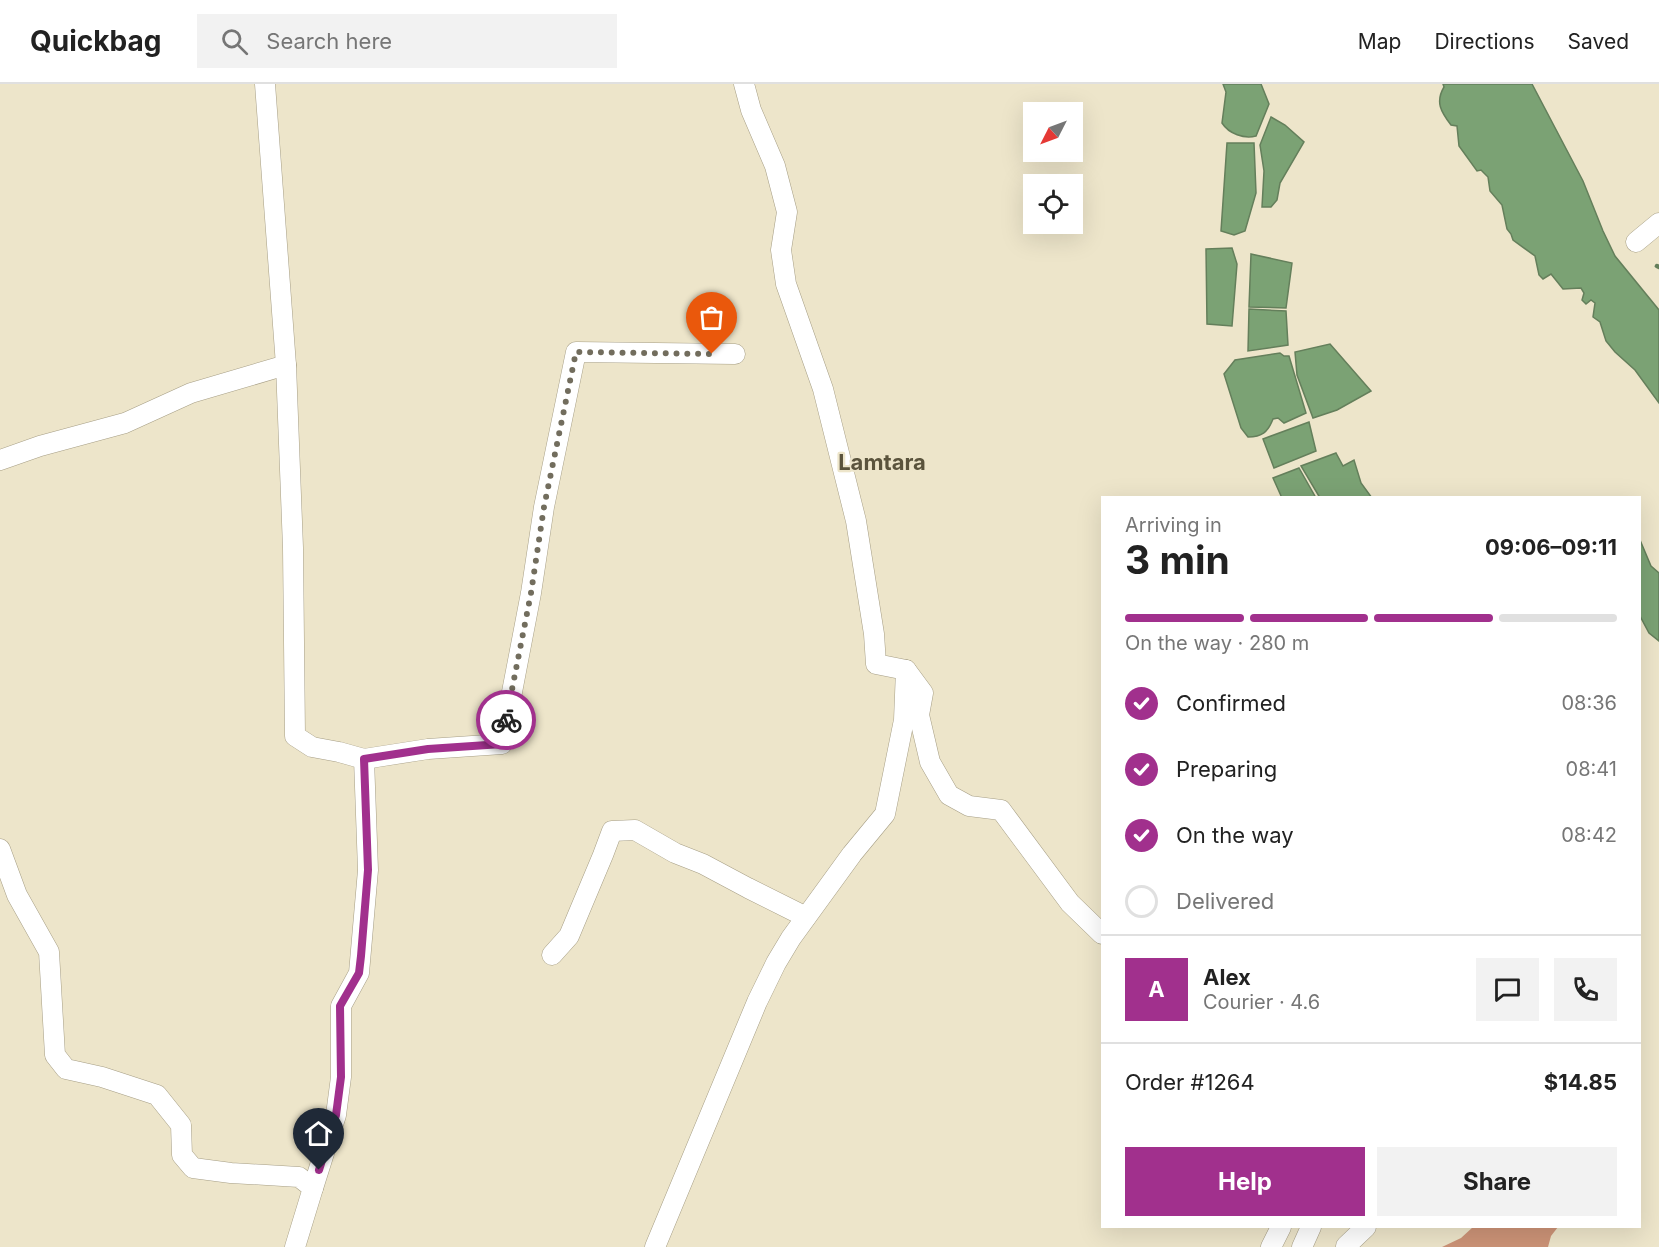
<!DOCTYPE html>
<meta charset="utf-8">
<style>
body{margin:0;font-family:Inter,sans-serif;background:#f2f2f2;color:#222;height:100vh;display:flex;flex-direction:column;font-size:22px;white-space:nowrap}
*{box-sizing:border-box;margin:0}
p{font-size:20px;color:#767676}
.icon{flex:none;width:33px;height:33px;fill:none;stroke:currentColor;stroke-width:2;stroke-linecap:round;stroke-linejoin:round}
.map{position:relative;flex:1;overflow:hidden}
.panel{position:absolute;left:1101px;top:412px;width:540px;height:732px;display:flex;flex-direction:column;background:#fff;border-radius:0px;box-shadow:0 6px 24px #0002}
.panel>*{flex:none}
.needle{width:39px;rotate:228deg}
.buttons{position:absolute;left:1023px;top:18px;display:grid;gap:12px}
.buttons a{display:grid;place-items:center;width:60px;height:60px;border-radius:0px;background:#fff;box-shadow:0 6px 24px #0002;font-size:30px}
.pin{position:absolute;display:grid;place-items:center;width:51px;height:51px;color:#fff;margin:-62px -26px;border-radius:50% 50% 50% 0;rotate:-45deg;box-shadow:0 0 6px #0007}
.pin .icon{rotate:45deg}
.courier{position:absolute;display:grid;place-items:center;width:60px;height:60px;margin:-30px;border:4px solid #a1308d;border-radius:50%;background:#fff;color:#222;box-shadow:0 2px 8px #0007}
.headline em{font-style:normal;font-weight:700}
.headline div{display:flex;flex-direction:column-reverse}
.headline{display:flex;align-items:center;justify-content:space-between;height:102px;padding:0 24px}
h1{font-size:39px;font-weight:700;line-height:45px}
.bar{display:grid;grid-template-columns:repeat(4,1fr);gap:9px 6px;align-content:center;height:72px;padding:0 24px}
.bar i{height:8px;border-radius:4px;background:#e0e0e0}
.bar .on{background:#a1308d}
.bar p{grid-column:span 4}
.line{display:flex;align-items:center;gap:15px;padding:0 24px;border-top:2px solid #e0e0e0}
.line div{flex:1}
.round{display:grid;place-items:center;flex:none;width:63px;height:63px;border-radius:0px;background:#f2f2f2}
ol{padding:0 24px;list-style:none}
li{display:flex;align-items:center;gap:18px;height:66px}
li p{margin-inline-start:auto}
li .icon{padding:6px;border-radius:50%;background:#a1308d;color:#fff;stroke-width:4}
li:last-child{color:#767676}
li i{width:33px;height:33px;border:3px solid #e0e0e0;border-radius:50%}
.primary-button{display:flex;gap:12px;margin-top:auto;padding:12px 24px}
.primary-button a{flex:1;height:69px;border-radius:0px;background:#a1308d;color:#fff;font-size:24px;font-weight:700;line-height:69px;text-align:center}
.primary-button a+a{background:#f2f2f2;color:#222}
header{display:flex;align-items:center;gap:36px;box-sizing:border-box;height:84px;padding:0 30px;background:#fff;border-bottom:2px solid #e0e0e0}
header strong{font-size:28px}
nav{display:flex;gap:33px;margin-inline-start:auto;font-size:21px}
.search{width:420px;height:54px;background:#f2f2f2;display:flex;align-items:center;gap:15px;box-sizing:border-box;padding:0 21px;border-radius:0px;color:#767676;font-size:22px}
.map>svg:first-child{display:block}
.forest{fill:#cc9377}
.water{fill:#7ba274;stroke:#647f5b;stroke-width:1.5}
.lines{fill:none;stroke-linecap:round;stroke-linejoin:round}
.stream{stroke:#647f5b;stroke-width:4.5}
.minor-casing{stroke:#a69e85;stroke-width:21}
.minor{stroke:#fff;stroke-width:20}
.done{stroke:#726d5d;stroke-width:6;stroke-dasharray:0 10.8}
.route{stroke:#a1308d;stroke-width:8}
.labels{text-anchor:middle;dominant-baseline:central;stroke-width:4.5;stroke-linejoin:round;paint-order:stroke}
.neighbourhood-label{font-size:22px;font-weight:bold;fill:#5a533c;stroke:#ede5ca}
</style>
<header>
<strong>Quickbag</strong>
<div class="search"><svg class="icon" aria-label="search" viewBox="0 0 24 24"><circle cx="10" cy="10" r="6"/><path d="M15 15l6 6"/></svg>Search here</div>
<nav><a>Map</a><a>Directions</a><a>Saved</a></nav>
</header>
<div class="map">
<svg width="1659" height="1163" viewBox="0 0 1659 1163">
<rect width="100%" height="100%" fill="#ede5ca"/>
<path class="forest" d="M 1473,1143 L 1558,1143 L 1551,1152 L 1548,1163 L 1442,1163 L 1461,1154 Z"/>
<g class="water">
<path d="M 1223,0 L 1261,0 L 1269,20 L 1256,52 C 1244,55 1229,50 1222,39 L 1226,8 Z"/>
<path d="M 1443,0 L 1532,0 L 1583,97 L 1603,147 L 1615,172 L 1659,226 L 1659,319 L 1635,286 L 1615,268 L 1606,257 L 1600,238 L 1593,233 L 1595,219 L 1591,216 L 1586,220 L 1582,216 L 1584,209 L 1581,204 L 1563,205 L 1551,190 L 1543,195 L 1539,191 L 1535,172 L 1513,156 L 1511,150 L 1507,145 L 1502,121 L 1490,107 L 1488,93 L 1481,86 L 1477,87 L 1459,62 L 1457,42 L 1451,41 C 1441,28 1435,18 1444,3 Z"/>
<path d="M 1271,33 L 1285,41 L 1304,58 L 1280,99 L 1277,116 L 1271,123 L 1262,123 L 1264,87 L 1260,61 Z"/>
<path d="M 1227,59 L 1254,59 L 1256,109 L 1245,147 L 1234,151 L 1221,147 Z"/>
<path d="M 1232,164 L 1237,180 L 1232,242 L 1207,240 L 1206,165 Z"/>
<path d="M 1251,170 L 1292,179 L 1286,224 L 1249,223 Z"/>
<path d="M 1249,225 L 1286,227 L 1288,261 L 1248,267 Z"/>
<path d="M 1330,260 L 1371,307 L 1337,326 L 1313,334 L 1297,291 L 1295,268 Z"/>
<path d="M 1280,269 L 1284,272 L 1289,272 L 1306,329 L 1284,339 L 1278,334 L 1273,335 C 1268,348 1262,353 1248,353 L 1241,344 L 1224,290 L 1235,276 Z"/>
<path d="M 1309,338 L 1316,367 L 1274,384 L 1263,355 Z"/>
<path d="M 1336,369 L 1343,382 L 1354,376 L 1361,399 L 1372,414 L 1320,414 L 1301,382 Z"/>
<path d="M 1299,384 L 1316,414 L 1282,414 L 1273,394 Z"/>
<path d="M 1640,456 L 1651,482 L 1659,489 L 1659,557 L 1649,549 L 1640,532 Z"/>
</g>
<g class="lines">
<path class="stream" d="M 1657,182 L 1659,183"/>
<defs>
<g id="minor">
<path d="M 265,0 L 286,281 L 293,464 L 295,652 L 312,663 L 339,668 L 364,675 L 368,786 L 359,889 L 341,922 L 341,993 L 336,1031 L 313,1104"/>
<path d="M 1636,158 L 1659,139"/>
<path d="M 0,376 L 40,362 L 125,339 L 191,309 L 286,281"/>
<path d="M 906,586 L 923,609 L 919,631 L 930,678 L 949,711 L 969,722 L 1001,726 L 1070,819 L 1102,850"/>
<path d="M 364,675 L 428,665 L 502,660 L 531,509 L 544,423 L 576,268 L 735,270"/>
<path d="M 0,765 L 17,811 L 49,868 L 55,971 L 66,985 L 102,993 L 157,1011 L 181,1041 L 182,1071 L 193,1084 L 231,1089 L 299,1093 L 313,1104 L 295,1163"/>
<path d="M 552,871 L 569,852 L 603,771 L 612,747 L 635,746 L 675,769 L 703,780 L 748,804 L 806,833"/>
<path d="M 1346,1162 L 1366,1143"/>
<path d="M 655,1163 L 757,918 L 776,879 L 791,854 L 852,770 L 885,730 L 904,636 L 906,586 L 876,580 L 874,550 L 856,437 L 823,305 L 786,200 L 781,166 L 787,128 L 775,82 L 751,26 L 744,0"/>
<path d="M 1271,1163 L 1281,1143"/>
<path d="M 1302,1163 L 1311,1143"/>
</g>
</defs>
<use href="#minor" class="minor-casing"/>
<use href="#minor" class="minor"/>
</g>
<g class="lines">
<path class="done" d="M 506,636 L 531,509 L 544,423 L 576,268 L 712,270"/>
<path class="route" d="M 319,1086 L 336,1031 L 341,993 L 340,922 L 359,889 L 361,872 L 368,786 L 364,675 L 428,665 L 502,660 L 506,636"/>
</g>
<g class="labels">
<g class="neighbourhood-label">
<text x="882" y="378">Lamtara</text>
</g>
</g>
</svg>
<div class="buttons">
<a><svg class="needle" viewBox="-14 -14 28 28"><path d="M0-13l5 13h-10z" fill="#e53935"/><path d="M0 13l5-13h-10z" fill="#767676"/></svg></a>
<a><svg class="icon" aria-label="locate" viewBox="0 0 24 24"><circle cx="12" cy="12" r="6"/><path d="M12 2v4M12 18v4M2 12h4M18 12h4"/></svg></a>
</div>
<div class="pin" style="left:712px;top:270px;background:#ea580c"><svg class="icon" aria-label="bag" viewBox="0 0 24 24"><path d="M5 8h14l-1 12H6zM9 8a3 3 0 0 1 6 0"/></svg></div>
<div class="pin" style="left:319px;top:1086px;background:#1f2937"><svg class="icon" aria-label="home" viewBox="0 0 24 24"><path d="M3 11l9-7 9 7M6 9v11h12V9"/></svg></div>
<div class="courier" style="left:506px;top:636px"><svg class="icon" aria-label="bike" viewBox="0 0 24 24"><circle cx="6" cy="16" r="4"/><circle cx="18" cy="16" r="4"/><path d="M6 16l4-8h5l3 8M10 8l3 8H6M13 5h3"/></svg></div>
<section class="panel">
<div class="headline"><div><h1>3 min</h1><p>Arriving in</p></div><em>09:06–09:11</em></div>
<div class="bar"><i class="on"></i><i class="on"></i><i class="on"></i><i></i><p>On the way · 280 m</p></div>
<ol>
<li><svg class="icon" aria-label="check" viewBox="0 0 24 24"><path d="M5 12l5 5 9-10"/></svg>Confirmed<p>08:36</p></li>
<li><svg class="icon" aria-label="check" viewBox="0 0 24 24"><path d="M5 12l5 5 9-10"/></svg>Preparing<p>08:41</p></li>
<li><svg class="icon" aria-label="check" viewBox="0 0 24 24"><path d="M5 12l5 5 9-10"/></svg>On the way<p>08:42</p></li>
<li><i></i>Delivered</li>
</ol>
<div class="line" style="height:108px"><b class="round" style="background:#a1308d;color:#fff">A</b><div><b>Alex</b><p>Courier · 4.6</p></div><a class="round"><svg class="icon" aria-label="chat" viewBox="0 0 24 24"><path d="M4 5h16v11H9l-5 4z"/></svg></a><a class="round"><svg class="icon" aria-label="phone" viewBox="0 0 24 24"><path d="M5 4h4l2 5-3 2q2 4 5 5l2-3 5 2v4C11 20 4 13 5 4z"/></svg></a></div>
<div class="line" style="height:78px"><div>Order #1264</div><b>$14.85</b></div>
<div class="primary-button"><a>Help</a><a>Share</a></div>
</section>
</div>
